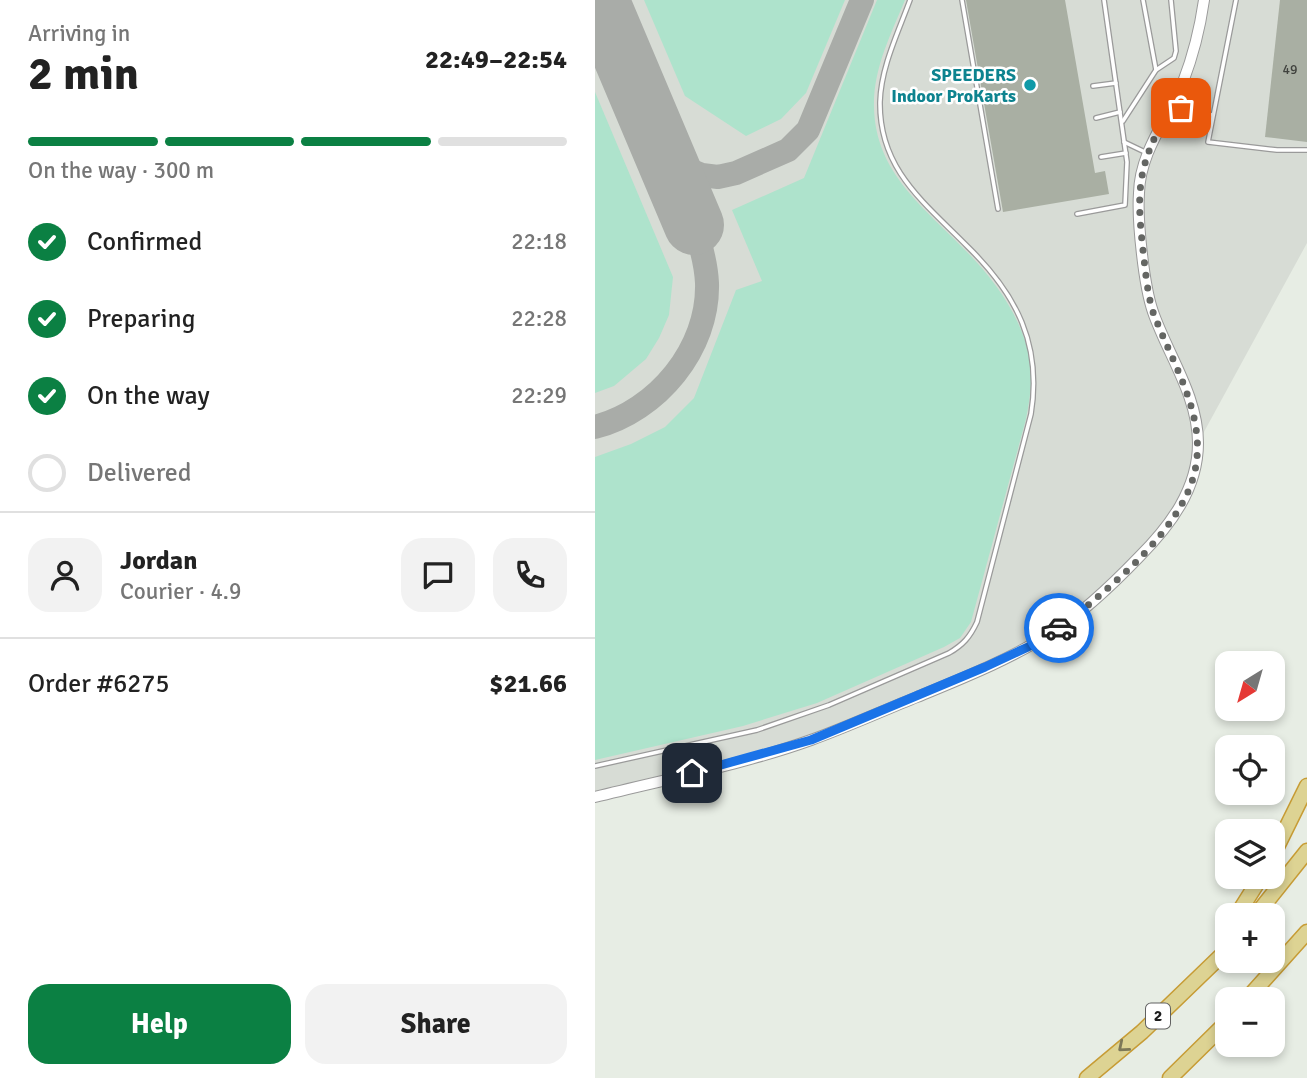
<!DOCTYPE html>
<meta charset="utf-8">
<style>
body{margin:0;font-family:Signika,sans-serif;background:#f2f2f2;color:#222;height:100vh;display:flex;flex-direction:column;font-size:26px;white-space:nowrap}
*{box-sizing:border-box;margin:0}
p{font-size:23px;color:#767676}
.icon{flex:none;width:38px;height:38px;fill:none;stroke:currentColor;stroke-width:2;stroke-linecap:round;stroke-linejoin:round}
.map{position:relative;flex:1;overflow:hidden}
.details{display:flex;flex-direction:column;background:#fff;width:595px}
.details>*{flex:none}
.needle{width:46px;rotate:217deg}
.tools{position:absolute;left:620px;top:651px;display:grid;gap:14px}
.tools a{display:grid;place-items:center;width:70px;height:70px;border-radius:14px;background:#fff;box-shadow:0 4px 10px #0003;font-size:35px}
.pin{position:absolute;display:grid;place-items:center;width:60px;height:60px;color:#fff;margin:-30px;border-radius:14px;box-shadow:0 4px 10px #0006}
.courier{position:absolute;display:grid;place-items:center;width:70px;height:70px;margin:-35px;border:5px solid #1a73e8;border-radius:50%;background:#fff;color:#222;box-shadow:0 2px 9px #0007}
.overview em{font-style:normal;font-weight:700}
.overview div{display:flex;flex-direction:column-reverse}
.overview{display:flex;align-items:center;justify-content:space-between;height:119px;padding:0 28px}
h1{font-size:46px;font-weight:700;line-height:52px}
.bar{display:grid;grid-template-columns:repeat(4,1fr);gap:10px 7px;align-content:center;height:84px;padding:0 28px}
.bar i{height:9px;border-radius:5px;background:#e0e0e0}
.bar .selected{background:#0b8043}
.bar p{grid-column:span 4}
.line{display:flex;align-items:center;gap:18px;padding:0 28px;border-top:2px solid #e0e0e0}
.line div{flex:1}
.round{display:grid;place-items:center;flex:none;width:74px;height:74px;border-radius:21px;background:#f2f2f2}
ol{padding:0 28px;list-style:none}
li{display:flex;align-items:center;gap:21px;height:77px}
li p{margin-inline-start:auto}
li .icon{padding:7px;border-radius:50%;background:#0b8043;color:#fff;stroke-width:4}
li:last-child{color:#767676}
li i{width:38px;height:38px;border:4px solid #e0e0e0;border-radius:50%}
.action{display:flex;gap:14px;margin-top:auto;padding:14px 28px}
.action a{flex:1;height:80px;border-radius:21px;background:#0b8043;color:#fff;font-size:28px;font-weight:700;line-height:80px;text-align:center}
.action a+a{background:#f2f2f2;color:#222}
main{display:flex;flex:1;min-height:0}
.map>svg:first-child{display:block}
.airport{fill:#d7dcd5}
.grass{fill:#aee3cc}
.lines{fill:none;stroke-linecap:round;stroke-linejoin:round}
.taxiway{stroke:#a9aca8;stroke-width:24}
.runway{stroke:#a9aca8;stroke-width:60}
.building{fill:#a9afa3}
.service-casing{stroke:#9a9a9a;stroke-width:6}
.tertiary-casing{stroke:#9a9a9a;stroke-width:12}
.motorway-casing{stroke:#c79c35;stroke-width:17}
.service{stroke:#fff;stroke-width:3.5}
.tertiary{stroke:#fff;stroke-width:10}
.motorway{stroke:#ddd393;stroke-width:14}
.oneway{stroke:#7d7858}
.done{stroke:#646663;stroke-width:7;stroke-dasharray:0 12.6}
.route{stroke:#1a73e8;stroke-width:9}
.culture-dot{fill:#0f9aa8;stroke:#fff;stroke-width:2.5}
.labels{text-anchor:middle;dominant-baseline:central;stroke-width:5;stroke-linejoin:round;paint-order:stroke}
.number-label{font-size:14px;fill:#40423e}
.shield{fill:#fff;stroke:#616161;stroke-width:2}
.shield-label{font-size:16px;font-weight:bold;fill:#1d1d1d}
.culture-label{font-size:18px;font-weight:bold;fill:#0d838f;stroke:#fff;text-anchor:end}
</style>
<main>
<section class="details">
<div class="overview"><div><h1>2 min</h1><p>Arriving in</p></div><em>22:49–22:54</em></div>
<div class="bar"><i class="selected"></i><i class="selected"></i><i class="selected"></i><i></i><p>On the way · 300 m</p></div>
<ol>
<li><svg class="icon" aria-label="check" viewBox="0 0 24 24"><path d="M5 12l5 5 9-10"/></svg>Confirmed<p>22:18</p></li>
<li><svg class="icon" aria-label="check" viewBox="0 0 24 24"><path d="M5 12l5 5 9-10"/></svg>Preparing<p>22:28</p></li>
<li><svg class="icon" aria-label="check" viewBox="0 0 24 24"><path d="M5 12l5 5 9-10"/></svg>On the way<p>22:29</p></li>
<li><i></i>Delivered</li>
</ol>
<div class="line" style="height:126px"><a class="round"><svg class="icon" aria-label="person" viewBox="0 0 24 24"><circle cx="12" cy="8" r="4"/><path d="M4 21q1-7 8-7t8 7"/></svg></a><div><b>Jordan</b><p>Courier · 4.9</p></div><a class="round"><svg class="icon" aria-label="chat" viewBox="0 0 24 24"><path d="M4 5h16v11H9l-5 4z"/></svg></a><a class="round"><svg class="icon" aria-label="phone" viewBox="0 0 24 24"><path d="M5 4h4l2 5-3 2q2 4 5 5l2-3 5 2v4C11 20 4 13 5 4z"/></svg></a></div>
<div class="line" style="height:91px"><div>Order #6275</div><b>$21.66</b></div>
<div class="action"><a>Help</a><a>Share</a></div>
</section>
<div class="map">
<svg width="712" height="1078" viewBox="0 0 712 1078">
<rect width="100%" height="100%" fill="#e7ede4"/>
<path class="airport" d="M 0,0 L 712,0 L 712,243 L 604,441 L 601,467 L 577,520 L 525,576 L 461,631 L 296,707 L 118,768 L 0,801 Z"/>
<g class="grass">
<path d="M 49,0 L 250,0 L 211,93 L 186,119 L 151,136 L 90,96 Z"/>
<path d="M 282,0 L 310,0 C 296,34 278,69 279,107 C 280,173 330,208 371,251 C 402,282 433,326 436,371 C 437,387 434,403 431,419 L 376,622 L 365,638 L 349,647 L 222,703 L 148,726 L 0,760 L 0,457 L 36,444 L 70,427 L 99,398 L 141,290 L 167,281 L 137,210 L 209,178 Z"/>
<path d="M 0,92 L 78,277 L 74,315 L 64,338 L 51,359 L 19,386 L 0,393 Z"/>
</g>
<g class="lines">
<g class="taxiway">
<path d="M 61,136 L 90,168 L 107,175 L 123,177 L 141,173 L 193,150 L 213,130 L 267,0"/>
<path d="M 0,427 C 62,411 114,349 112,283 C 111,262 106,245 99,225"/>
</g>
<path class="runway" d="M 4,0 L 99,225"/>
</g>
<g class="building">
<path d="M 371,0 L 470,0 L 500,173 L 510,171 L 514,194 L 408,212 Z"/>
<path d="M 685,0 L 712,0 L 712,142 L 670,137 Z"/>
</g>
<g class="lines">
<defs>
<g id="service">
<path d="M 367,0 L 403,209"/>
<path d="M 548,0 L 561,70"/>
<path d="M 641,0 L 613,142 L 682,150 L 712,150"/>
<path d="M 498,86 L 521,83"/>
<path d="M 578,107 L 617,115"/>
<path d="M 501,118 L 525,112"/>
<path d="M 528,121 L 561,70 L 579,58 L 581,51 L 576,0"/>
<path d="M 529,142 L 552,153"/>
<path d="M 506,157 L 531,153"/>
<path d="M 482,214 L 530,205 L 532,162 L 509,0"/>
<path d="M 0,766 L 162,730 L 234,705 L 354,653 C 368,645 375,637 382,622 L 436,414 C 447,345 422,295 373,247 C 330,203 284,170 285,102 C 286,67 303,33 315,0"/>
</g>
<path id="tertiary" d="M 0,797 C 72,779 146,765 216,740 C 252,727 287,711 322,697 C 368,678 416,659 458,632 C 489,612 518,584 544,557 C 575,526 603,489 603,443 C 603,396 573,355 558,312 C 549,286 542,221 544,193 C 545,151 573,119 588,82 C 598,56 605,28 609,0"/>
<g id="motorway">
<path d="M 677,857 L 712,786"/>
<path d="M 642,915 L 666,877"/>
<path d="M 661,915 L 712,851"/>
<path d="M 652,999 L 712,932"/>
<path d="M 492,1078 L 547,1032 L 632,950"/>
<path d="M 575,1078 L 632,1022"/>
</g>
</defs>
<use href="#service" class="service-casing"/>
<use href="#tertiary" class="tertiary-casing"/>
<use href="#motorway" class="motorway-casing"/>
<use href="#service" class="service"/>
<use href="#tertiary" class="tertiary"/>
<use href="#motorway" class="motorway"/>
</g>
<defs><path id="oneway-chevron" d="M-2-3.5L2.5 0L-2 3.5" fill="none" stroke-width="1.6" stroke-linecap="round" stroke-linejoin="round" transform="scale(1.75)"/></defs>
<use class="oneway" href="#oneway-chevron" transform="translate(528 1047) rotate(140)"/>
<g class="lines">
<path class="done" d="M 464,628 C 507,595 569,544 592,494 C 622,430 580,371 558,312 C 553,296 551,276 549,259 C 541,190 541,168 576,106 L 586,108"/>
<path class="route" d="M 97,773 L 216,740 L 390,667 L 433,647 L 464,628"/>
</g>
<circle class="culture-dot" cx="435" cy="85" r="7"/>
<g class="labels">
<g class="number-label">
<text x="695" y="69">49</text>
</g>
<rect class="shield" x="551" y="1003.5" width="24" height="25" rx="5"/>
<g class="shield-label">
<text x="563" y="1016">2</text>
</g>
<g class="culture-label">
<text x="421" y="75">SPEEDERS<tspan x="421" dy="21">Indoor ProKarts</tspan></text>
</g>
</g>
</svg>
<div class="tools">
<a><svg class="needle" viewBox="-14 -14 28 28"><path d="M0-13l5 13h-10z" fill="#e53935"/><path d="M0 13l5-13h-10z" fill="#767676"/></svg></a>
<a><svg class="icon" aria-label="locate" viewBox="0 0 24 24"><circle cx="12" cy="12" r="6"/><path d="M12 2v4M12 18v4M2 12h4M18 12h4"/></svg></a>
<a><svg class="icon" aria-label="layers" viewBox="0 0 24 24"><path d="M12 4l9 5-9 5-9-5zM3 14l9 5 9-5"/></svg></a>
<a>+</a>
<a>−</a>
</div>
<div class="pin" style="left:586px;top:108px;background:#ea580c"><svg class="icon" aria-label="bag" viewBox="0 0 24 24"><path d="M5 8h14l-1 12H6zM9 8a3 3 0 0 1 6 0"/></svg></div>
<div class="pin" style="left:97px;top:773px;background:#1f2937"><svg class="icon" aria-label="home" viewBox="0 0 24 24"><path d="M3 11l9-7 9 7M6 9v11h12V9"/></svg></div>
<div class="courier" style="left:464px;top:628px"><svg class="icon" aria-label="car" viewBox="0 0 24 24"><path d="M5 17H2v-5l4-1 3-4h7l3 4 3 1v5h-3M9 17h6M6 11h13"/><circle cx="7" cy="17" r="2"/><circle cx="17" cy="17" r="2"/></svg></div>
</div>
</main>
